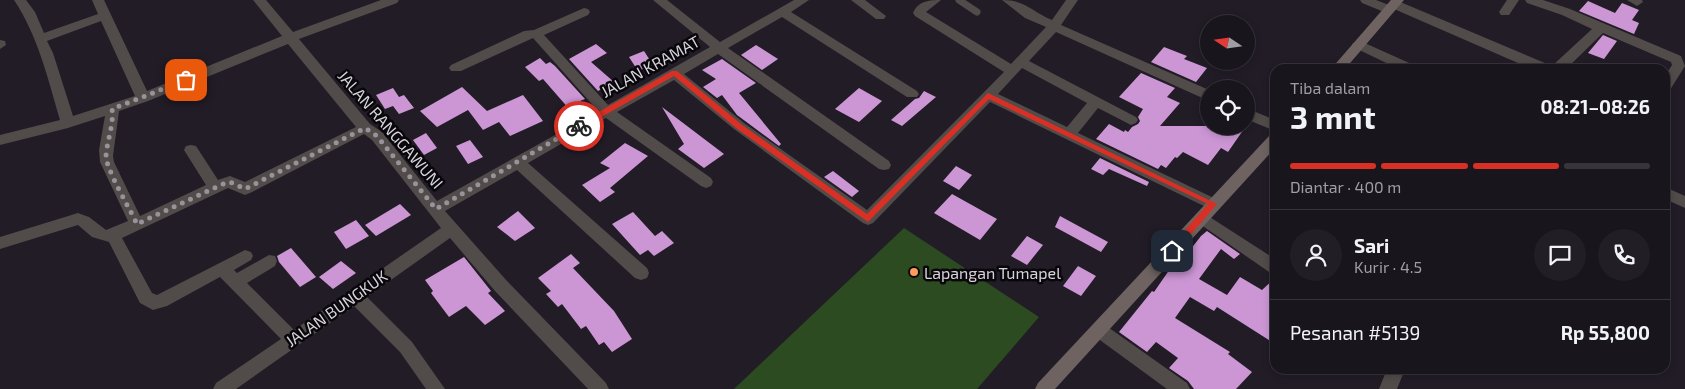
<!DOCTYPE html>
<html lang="id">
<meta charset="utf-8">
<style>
body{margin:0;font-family:"Exo 2",sans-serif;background:#221e25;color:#f1f3f6;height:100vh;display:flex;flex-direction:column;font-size:19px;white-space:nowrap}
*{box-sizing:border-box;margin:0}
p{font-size:16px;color:#9f9fa3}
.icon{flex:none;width:28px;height:28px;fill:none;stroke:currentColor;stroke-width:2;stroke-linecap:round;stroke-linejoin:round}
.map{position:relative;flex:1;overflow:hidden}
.details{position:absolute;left:1270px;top:64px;width:400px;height:310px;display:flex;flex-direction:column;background:#19151c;border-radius:15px;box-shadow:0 2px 8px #0003,0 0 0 1px #37343b}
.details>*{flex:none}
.needle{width:32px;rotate:283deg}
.fabs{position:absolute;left:1200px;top:15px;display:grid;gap:10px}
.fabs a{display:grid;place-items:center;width:55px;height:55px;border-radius:50%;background:#19151c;box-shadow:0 2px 8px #0003,0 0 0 1px #37343b;font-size:25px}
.pin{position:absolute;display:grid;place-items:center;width:42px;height:42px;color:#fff;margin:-21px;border-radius:10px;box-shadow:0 2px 8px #0006}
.courier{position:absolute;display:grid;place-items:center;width:50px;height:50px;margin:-25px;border:4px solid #d93025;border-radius:50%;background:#fff;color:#222;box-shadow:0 1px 6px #0007}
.headline em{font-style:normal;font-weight:700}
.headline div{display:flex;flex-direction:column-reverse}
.headline{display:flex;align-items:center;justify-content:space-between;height:85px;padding:0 20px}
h1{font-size:32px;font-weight:700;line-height:38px}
.bar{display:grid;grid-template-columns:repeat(4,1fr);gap:8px 5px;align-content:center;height:60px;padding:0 20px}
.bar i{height:6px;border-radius:4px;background:#37343b}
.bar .selected{background:#d93025}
.bar p{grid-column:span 4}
.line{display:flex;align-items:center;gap:12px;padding:0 20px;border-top:1px solid #37343b}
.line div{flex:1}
.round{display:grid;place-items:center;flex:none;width:52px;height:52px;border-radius:26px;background:#221e25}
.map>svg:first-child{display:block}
.green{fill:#2d4b21}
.building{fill:#cc96d5}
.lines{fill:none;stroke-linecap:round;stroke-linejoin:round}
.lane{stroke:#514b49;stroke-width:7}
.street{fill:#514b49;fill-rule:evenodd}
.secondary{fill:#6e6360;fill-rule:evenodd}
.route{fill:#d93025}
.done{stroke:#97939b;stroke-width:5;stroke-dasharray:0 9}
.poi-dot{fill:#fe9c58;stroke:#0a070c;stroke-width:2}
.labels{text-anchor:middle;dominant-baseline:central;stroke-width:5;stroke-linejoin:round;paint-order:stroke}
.street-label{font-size:16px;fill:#d7d3da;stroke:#0a070c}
.poi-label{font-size:16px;fill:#d7d3da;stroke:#0a070c;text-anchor:start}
</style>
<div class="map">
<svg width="1685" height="389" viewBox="0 0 1685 389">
<rect width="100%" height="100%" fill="#211c26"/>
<path class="green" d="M 904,228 L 1039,317 L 977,389 L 734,389 Z"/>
<g class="building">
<path d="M 1588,1 L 1615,13 L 1622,3 L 1639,10 L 1632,20 L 1639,23 L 1634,34 L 1579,11 Z"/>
<path d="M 1603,35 L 1617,41 L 1604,59 L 1588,53 Z"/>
<path d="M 596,44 L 607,53 L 591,62 L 614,82 L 598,91 L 569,59 Z"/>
<path d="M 756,45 L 778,59 L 762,70 L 741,55 Z"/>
<path d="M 1164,47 L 1187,56 L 1184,59 L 1207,68 L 1196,82 L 1151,62 Z"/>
<path d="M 644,51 L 653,65 L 638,71 L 629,57 Z"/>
<path d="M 540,58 L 546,64 L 550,62 L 555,66 L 585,99 L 580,101 L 583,104 L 570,110 L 543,79 L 539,81 L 525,67 Z"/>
<path d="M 722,59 L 756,83 L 739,93 L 781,144 L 779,146 L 737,115 L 722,95 L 717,98 L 703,87 L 716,79 L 702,70 Z"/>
<path d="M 1141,73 L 1175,88 L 1167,97 L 1180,103 L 1160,126 L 1246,126 L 1228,152 L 1221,148 L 1208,165 L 1183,152 L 1177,158 L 1175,157 L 1166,168 L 1161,165 L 1158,169 L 1096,139 L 1109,124 L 1124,132 L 1125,130 L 1128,132 L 1132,127 L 1138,124 L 1140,121 L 1138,117 L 1143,109 L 1119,97 Z"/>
<path d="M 462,87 L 487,111 L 523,95 L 543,121 L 510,136 L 499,122 L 483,130 L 468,110 L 437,127 L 420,111 Z"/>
<path d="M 393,88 L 399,97 L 404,95 L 414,108 L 399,114 L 393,106 L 385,109 L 376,95 Z"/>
<path d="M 859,88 L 882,101 L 859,122 L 835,109 Z"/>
<path d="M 924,91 L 936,97 L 902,126 L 891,120 L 915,99 L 919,98 Z"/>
<path d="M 662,107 L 724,154 L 704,168 L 678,149 L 684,144 Z"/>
<path d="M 426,133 L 437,148 L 424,155 L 413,140 Z"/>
<path d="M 470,140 L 483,157 L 468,164 L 456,146 Z"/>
<path d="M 625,143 L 648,156 L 610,188 L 615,192 L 600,202 L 582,185 L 610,168 L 600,163 Z"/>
<path d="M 1100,158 L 1149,182 L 1147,186 L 1109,169 L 1103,175 L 1091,169 Z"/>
<path d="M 956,166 L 972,175 L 959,190 L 943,181 Z"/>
<path d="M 833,171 L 859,191 L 852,197 L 824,177 Z"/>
<path d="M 952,194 L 997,219 L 980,240 L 934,213 Z"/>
<path d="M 400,204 L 411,215 L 376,236 L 365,225 Z"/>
<path d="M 518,211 L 535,228 L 515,241 L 497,227 Z"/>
<path d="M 633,212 L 655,236 L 662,231 L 674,243 L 654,256 L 648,250 L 640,255 L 612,224 Z"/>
<path d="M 1060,216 L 1108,242 L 1101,252 L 1055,227 Z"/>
<path d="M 356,220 L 369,236 L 346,249 L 334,232 Z"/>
<path d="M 1207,231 L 1240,254 L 1234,259 L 1221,249 L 1199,279 L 1227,295 L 1240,277 L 1262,290 L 1275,278 L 1275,344 L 1217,307 L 1214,311 L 1190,297 L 1175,318 L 1230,352 L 1228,354 L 1252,372 L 1236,389 L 1194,389 L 1188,381 L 1169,368 L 1178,358 L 1156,342 L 1147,352 L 1119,332 L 1152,291 L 1154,292 L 1172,266 L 1176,268 L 1201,236 Z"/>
<path d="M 1027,236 L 1043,245 L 1027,265 L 1011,256 Z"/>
<path d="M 291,248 L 316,277 L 300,287 L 279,262 L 277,256 Z"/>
<path d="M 571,254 L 580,263 L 573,268 L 614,311 L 632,339 L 612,352 L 604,342 L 599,345 L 586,326 L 581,329 L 562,304 L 558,307 L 546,294 L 551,291 L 538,278 Z"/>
<path d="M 464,257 L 491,291 L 488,293 L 505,311 L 485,325 L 466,306 L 449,317 L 431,293 L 433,291 L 425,280 Z"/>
<path d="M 341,261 L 356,273 L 333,289 L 319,277 Z"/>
<path d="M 1078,266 L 1096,276 L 1081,296 L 1063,286 Z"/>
</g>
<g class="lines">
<path class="lane" d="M 959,0 L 977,12"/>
<g class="street">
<path d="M 14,0 L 26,0 L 35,12 L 44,33 L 98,14 L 92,0 L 104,0 L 147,91 L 282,36 L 253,0 L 266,0 L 293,32 L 381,0 L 399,0 L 397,3 L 299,39 L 370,124 L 382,132 L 437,201 L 598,111 L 533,38 L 461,71 L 451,71 L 449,68 L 451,65 L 524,31 L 534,30 L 584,8 L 588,9 L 590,12 L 588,15 L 544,35 L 608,105 L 710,47 L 653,0 L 667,0 L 720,42 L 794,0 L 809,0 L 791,12 L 917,91 L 919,94 L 917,97 L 907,97 L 782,17 L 728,48 L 889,161 L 891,165 L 889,169 L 884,170 L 879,169 L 718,54 L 684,74 L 744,123 L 867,210 L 1004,72 L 915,16 L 913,13 C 918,1 929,0 941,0 L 926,12 L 1011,64 L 1046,27 L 1025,18 L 1002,0 C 1025,0 1031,11 1052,20 L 1066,0 L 1078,0 L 1061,25 L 1209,90 L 1209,101 L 1056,32 L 1029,61 L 1136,117 L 1138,120 L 1136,123 L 1131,125 L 1098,108 L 1078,133 L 1218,200 L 1221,204 L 1218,208 L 1213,210 L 1208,208 L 990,102 L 873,223 L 868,225 L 863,223 L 734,129 L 674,80 L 617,112 L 711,178 L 713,182 L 711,186 L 706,188 L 701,186 L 606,118 L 528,163 L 647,268 L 649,273 L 647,278 L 641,280 L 635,278 L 517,170 L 445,211 L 507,281 L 606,383 L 609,389 L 588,389 L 495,291 L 450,238 L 367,297 L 412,342 L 445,389 L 426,389 L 400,352 L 354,306 L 236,389 L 213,389 L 216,383 L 281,339 L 220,277 L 167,306 L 153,310 L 140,303 L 109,242 L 92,237 L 78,225 L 0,249 L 0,237 L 78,213 L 89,217 L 106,230 L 128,221 L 100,162 L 99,150 L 105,116 L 68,128 L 0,145 L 0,135 L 60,120 C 48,79 38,36 14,0 ZM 101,21 L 135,96 L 73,116 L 53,53 L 47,41 ZM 288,44 L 356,127 L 245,182 L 230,176 L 218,180 L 196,146 L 191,145 L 186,146 L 184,150 L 206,185 L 140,216 L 114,162 L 113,156 L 119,111 L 148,101 ZM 1022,68 L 1087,103 L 1067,127 L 998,94 ZM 364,134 L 372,140 L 441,228 L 294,330 L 247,283 L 275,266 L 277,261 L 275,256 L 269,255 L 237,273 L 234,270 L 251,260 L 253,256 L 251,252 L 245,250 L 157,295 L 152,293 L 122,238 L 228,188 L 245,195 L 250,193 Z"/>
<path d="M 851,0 L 865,0 L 886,16 L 884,19 L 876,19 Z"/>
<path d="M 1360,0 L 1376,0 L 1389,5 L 1390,1 L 1398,1 L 1552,66 L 1592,29 L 1562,15 L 1527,3 L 1525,0 L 1543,0 L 1570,9 L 1681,56 L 1685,66 L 1670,90 L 1665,92 L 1665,76 L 1672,65 L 1671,62 L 1603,33 L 1566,69 L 1532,69 L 1394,9 L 1393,13 L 1389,14 L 1362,3 Z"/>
<path d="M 1507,0 L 1519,0 L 1509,15 L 1501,15 L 1499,12 Z"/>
<path d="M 1627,0 L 1642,0 L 1643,2 L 1637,6 Z"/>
<path d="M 0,40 L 5,41 L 6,45 L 0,49 Z"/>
<path d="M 1358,40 L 1416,66 L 1417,69 L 1399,69 L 1353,47 L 1352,44 Z"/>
<path d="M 1246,108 L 1275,120 L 1275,131 L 1246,119 Z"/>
<path d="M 1665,187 L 1685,196 L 1685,208 L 1665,199 Z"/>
<path d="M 1202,212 L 1275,259 L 1275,273 L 1269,272 L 1197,222 L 1194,218 L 1197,214 Z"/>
<path d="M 1099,323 L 1105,325 L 1187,383 L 1190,389 L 1167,389 L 1093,335 L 1091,330 L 1093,325 Z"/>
<path d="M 1387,369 L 1405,369 L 1397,389 L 1379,389 Z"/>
</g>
<g class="secondary">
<path d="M 1391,0 L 1404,0 L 1345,69 L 1331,69 Z"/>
<path d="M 1275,134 L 1275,148 L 1055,389 L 1035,389 L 1038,383 L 1270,135 Z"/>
</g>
</g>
<path class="route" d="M 672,71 L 677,71 L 741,124 L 867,214 L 988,93 L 1217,204 L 1175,253 L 1169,253 L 1169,248 L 1208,204 L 989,99 L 868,222 L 736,128 L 674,76 L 582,128 L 577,128 L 577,124 Z"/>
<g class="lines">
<path class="done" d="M 186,80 L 112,109 C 114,125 107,140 106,156 C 106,169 130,209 137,224 L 223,184 L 230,182 L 245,189 L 365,128 L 377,136 L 436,209 L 579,126"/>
</g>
<circle class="poi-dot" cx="914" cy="272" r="5"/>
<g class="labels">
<g class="street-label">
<text transform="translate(650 66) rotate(-29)">JALAN KRAMAT</text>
<text transform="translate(391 129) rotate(49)">JALAN RANGGAWUNI</text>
<text transform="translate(336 308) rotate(-35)">JALAN BUNGKUK</text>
</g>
<g class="poi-label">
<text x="924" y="272">Lapangan Tumapel</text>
</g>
</g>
</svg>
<div class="fabs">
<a><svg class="needle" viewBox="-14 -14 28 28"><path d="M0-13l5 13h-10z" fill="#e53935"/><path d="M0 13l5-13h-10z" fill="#9f9fa3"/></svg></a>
<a><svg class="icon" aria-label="locate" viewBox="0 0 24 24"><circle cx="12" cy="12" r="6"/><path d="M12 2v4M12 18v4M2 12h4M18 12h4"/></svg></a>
</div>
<div class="pin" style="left:186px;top:80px;background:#ea580c"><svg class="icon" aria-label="bag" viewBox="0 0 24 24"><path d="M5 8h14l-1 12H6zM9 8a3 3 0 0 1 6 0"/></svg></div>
<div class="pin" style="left:1172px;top:251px;background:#1f2937"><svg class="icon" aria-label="home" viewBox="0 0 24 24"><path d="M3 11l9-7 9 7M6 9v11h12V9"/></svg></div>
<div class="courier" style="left:579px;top:126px"><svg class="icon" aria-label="bike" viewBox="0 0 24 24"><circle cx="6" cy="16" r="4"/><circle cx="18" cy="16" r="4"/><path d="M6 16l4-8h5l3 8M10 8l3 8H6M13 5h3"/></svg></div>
<section class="details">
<div class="headline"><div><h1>3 mnt</h1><p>Tiba dalam</p></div><em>08:21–08:26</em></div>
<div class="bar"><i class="selected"></i><i class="selected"></i><i class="selected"></i><i></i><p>Diantar · 400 m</p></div>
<div class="line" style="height:90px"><a class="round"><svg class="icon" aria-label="person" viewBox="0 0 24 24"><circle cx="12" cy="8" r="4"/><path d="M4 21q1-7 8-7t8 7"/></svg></a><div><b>Sari</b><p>Kurir · 4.5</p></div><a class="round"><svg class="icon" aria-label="chat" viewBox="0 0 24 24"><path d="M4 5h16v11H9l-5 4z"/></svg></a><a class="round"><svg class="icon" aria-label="phone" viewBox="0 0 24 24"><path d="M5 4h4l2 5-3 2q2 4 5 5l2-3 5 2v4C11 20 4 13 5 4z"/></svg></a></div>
<div class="line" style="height:65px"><div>Pesanan #5139</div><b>Rp 55,800</b></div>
</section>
</div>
